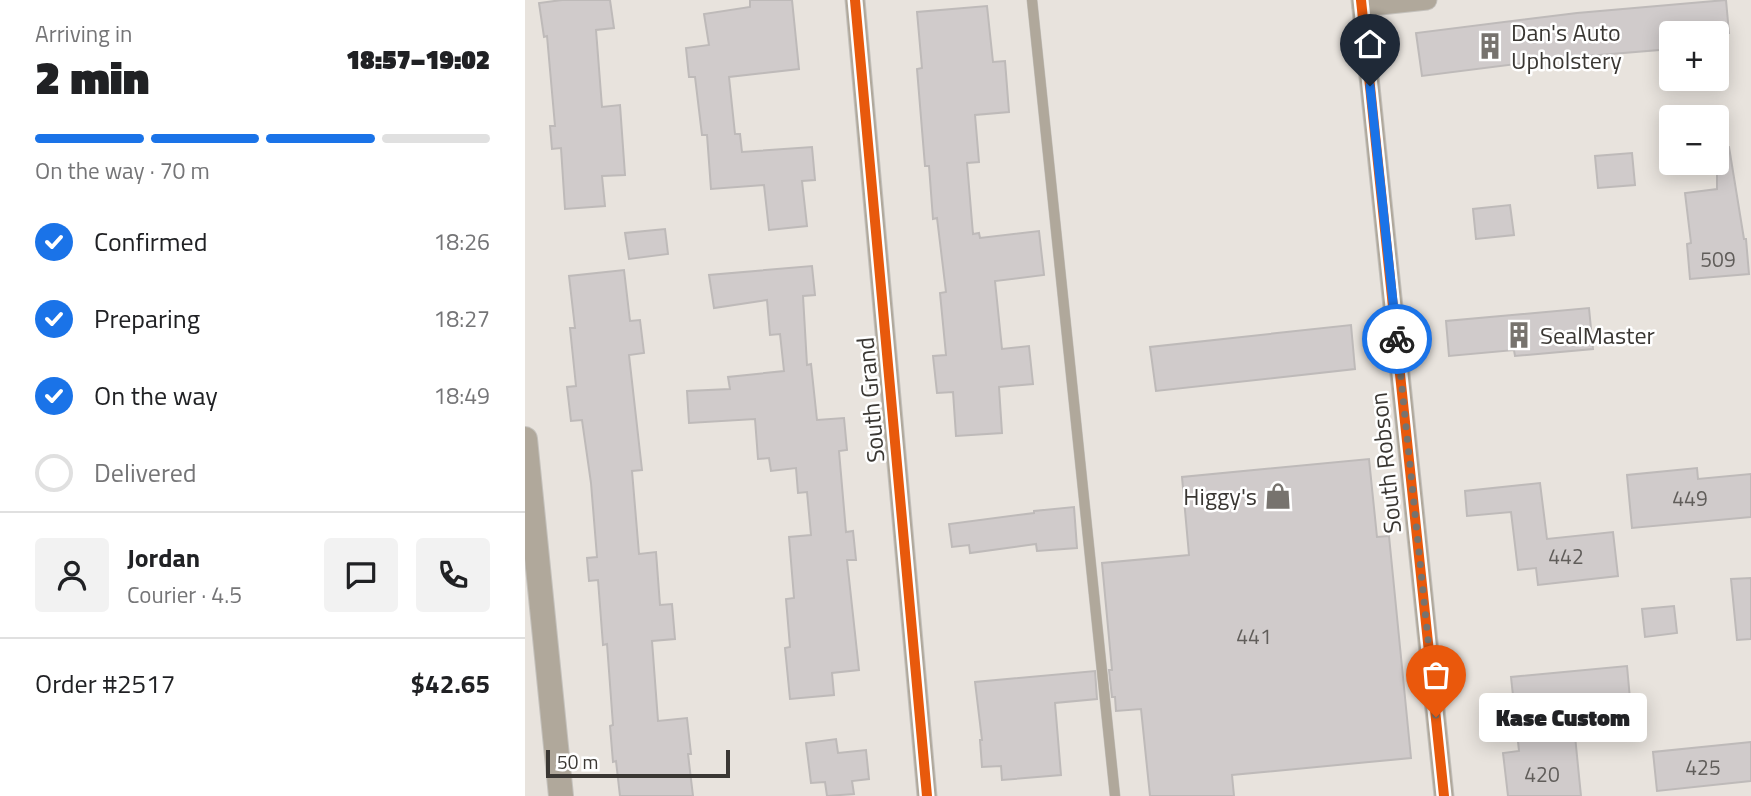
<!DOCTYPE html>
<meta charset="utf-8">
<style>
body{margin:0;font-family:"Titillium Web",sans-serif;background:#f2f2f2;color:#202124;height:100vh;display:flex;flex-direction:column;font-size:26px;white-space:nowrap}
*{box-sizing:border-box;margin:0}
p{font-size:23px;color:#757577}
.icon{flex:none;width:38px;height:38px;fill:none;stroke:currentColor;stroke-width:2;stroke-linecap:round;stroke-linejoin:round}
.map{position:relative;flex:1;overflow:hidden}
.drawer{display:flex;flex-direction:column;background:#fff;width:525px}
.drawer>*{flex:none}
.buttons{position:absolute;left:1134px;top:21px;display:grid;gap:14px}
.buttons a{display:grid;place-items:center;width:70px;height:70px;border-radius:7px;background:#fff;box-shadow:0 4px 18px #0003;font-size:35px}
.scale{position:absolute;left:21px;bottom:18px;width:184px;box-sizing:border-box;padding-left:7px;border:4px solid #3a3733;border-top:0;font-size:19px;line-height:24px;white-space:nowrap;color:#3a3733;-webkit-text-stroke:5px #fff;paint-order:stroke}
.pin{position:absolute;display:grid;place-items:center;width:60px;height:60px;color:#fff;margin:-72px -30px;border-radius:50% 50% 50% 0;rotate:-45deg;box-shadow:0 0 7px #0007}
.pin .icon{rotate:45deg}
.courier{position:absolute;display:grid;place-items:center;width:70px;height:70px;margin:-35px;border:5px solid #1a73e8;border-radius:50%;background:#fff;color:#222;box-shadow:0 2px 9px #0007}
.bubble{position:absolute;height:49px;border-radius:7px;background:#fff;box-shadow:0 4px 18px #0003;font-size:23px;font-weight:800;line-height:49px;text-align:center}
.summary em{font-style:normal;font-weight:800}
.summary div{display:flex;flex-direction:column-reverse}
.summary{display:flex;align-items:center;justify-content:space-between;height:119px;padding:0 35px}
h1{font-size:46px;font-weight:800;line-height:52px}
.bar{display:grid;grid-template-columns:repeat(4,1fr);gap:10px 7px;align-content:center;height:84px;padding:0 35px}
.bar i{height:9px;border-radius:5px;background:#e0e0e0}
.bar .active{background:#1a73e8}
.bar p{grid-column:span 4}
.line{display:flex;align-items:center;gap:18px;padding:0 35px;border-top:2px solid #e0e0e0}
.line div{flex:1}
.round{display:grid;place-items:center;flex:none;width:74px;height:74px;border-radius:7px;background:#f2f2f2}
ol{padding:0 35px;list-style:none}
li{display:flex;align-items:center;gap:21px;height:77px}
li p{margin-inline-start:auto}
li .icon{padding:7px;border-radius:50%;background:#1a73e8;color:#fff;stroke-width:4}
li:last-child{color:#757577}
li i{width:38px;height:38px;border:4px solid #e0e0e0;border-radius:50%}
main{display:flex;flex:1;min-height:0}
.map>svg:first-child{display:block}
.building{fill:#d0cbcb;stroke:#bebab9;stroke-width:2}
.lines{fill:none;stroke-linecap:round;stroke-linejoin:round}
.service-casing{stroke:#c4c1bc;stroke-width:11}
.minor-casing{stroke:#c4c1bc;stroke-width:21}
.tertiary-casing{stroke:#c4c1bc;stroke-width:26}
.service{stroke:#b0a89b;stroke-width:10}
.minor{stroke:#b0a89b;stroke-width:19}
.tertiary{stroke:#b0a89b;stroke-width:24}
.cycleway-casing{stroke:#fff;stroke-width:15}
.cycleway{stroke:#e8590c;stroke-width:10}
.done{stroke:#77736e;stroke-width:7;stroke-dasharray:0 12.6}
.route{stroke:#1a73e8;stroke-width:9}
.labels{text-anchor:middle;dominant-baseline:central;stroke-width:5;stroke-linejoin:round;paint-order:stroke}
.number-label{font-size:21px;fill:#605d5a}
.poi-label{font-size:24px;fill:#3a3733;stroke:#fff;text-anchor:start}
.street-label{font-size:24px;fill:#3a3733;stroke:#fff}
</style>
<main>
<section class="drawer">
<div class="summary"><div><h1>2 min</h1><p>Arriving in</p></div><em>18:57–19:02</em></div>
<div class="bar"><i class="active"></i><i class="active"></i><i class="active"></i><i></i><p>On the way · 70 m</p></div>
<ol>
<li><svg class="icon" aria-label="check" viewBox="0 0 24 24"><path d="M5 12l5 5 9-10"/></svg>Confirmed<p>18:26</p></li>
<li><svg class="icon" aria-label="check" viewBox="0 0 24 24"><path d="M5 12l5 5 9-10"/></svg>Preparing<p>18:27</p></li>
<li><svg class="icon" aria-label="check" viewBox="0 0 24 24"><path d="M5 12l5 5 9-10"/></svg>On the way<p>18:49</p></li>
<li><i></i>Delivered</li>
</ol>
<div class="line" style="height:126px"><a class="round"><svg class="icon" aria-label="person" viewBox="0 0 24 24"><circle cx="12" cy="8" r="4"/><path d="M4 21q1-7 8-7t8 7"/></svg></a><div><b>Jordan</b><p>Courier · 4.5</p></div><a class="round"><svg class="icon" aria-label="chat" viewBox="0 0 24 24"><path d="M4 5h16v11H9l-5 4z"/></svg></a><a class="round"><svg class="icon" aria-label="phone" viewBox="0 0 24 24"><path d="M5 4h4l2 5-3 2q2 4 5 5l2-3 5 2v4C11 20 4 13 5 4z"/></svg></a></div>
<div class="line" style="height:91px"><div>Order #2517</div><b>$42.65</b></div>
</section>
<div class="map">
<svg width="1226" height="796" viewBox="0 0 1226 796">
<rect width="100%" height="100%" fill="#e8e3dd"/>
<g class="building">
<path d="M 37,0 L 85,0 L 89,28 L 71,30 L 77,107 L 95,105 L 100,175 L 77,176 L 80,206 L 40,209 L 36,148 L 27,149 L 25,126 L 30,126 L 22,36 L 19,37 L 14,3 Z"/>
<path d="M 225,0 L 267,0 L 274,69 L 204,77 L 210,134 L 215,134 L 217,152 L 287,147 L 290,180 L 277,181 L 282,226 L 244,230 L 239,185 L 186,189 L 182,135 L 177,135 L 170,77 L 164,77 L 161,48 L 184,45 L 179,14 L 225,7 Z"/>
<path d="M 1201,0 L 1204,33 L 1146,33 L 1146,49 L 1038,58 L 897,76 L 891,33 L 1052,13 Z"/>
<path d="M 462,6 L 468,62 L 480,61 L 484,112 L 450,115 L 454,162 L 442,163 L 448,234 L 454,233 L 455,238 L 514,231 L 519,275 L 470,281 L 477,349 L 504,346 L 508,384 L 474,387 L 477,433 L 431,436 L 428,392 L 412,393 L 408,356 L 421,355 L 415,293 L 421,292 L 412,218 L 408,219 L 404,166 L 400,166 L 392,69 L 397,68 L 392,12 Z"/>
<path d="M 1204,147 L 1219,239 L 1221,239 L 1224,274 L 1165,279 L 1162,244 L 1166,243 L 1160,193 L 1192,189 L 1192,148 Z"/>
<path d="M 1107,153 L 1110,185 L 1073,188 L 1070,156 Z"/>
<path d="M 985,205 L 989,235 L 951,239 L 948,209 Z"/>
<path d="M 140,229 L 143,254 L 104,259 L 100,233 Z"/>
<path d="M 287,266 L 290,295 L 278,296 L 282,365 L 286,364 L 292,420 L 319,418 L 322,450 L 314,451 L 321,532 L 328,531 L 331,560 L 322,560 L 334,670 L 307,673 L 309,695 L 265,699 L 260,648 L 265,647 L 261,599 L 269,598 L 264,537 L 286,535 L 282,492 L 273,493 L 271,468 L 246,471 L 244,458 L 233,459 L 230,419 L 164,423 L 162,391 L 205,389 L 203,377 L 259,371 L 255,334 L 245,335 L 242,300 L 189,308 L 184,275 Z"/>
<path d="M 99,270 L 105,321 L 115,320 L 119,353 L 104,355 L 117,470 L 107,471 L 114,554 L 131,552 L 135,605 L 147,604 L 150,639 L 127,641 L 133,721 L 162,718 L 166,754 L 163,754 L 168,796 L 95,796 L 91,761 L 88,762 L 85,726 L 88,725 L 82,644 L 78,645 L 73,580 L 64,581 L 62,558 L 72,557 L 66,483 L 57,420 L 46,421 L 42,387 L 51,386 L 45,328 L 50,328 L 44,276 Z"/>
<path d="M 1064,308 L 1068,349 L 990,356 L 989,350 L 924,356 L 921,321 Z"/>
<path d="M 826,325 L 830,369 L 631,391 L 625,347 Z"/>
<path d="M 844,459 L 852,537 L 864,536 L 886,758 L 707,775 L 709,796 L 625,796 L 616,709 L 591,711 L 590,697 L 587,697 L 584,670 L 587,670 L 577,563 L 664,555 L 657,477 Z"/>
<path d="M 1172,468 L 1173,479 L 1226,474 L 1226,517 L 1107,528 L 1102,475 Z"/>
<path d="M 1015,483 L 1022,539 L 1088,532 L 1093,576 L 1013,585 L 1011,568 L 993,570 L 986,512 L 942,516 L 940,491 Z"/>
<path d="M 549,507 L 552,548 L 512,551 L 511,544 L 445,553 L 444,545 L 427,547 L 424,524 L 509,513 L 509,511 Z"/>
<path d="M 1226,578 L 1226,639 L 1212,640 L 1206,579 Z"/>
<path d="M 1149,606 L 1152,633 L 1120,637 L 1117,609 Z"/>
<path d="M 1102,666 L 1107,721 L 1049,726 L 1056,796 L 983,796 L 978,753 L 994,751 L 986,677 Z"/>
<path d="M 570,671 L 572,699 L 530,703 L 536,775 L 477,780 L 476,766 L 457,767 L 455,740 L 457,740 L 450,682 Z"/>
<path d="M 311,739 L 313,753 L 341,750 L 344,779 L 327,781 L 329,794 L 302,796 L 300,782 L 286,783 L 281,743 Z"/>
<path d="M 1226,742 L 1226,781 L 1132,791 L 1128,752 Z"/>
</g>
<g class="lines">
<defs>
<path id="service" d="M 507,0 L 590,796"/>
<g id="minor">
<path d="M 330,0 L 402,796"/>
<path d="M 836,0 L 919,796"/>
<path d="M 837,7 L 902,0"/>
</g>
<path id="tertiary" d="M 0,439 L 36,796"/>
</defs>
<use href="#service" class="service-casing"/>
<use href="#minor" class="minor-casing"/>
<use href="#tertiary" class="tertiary-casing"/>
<use href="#service" class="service"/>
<use href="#minor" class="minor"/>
<use href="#tertiary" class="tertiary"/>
<defs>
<g id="cycleway">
<path d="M 330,0 L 402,796"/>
<path d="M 836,0 L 919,796"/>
</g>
</defs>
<use href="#cycleway" class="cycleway-casing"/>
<use href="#cycleway" class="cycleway"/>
</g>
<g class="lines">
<path class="done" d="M 872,339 L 911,717"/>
<path class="route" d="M 845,86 L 872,339"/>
</g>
<defs>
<symbol id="building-bare" viewBox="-9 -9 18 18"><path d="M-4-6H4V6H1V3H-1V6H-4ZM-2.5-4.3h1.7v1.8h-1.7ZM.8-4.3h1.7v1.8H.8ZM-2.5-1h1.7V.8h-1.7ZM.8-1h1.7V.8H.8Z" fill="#77736e" stroke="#fff" stroke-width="2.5" paint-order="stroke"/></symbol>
<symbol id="shop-bare" viewBox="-9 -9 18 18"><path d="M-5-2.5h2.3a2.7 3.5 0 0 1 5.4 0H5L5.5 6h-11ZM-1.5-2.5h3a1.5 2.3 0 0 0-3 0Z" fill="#77736e" stroke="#fff" stroke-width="2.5" paint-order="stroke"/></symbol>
</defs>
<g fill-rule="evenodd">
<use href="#building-bare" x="946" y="27" width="38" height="38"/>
<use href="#building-bare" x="975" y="316" width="38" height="38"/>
<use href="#shop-bare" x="734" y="477" width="38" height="38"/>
</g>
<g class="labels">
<g class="number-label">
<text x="1193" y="259">509</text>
<text x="1165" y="498">449</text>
<text x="1041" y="556">442</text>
<text x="729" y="636">441</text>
<text x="1178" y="767">425</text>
<text x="1017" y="774">420</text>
</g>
<g class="poi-label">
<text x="986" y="32">Dan's Auto<tspan x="986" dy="28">Upholstery</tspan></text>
<text x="1015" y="335">SealMaster</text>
<text x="732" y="496" text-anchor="end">Higgy's</text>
</g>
<g class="street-label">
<text transform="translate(345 400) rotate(-95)">South Grand</text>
<text transform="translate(860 463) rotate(-96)">South Robson</text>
</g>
</g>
</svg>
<div class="buttons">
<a>+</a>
<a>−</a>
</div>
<div class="scale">50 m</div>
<div class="pin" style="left:911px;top:717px;background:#ea580c"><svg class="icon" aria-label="bag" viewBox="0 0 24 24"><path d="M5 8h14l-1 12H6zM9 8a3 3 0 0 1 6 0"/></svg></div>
<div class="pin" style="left:845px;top:86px;background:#1f2937"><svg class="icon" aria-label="home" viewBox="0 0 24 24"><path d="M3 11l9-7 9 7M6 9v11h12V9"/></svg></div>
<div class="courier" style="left:872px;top:339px"><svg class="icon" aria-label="bike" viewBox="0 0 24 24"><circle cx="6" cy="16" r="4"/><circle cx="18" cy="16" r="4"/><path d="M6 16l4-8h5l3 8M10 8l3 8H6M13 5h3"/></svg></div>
<div class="bubble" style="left:954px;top:693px;width:168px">Kase Custom</div>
</div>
</main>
